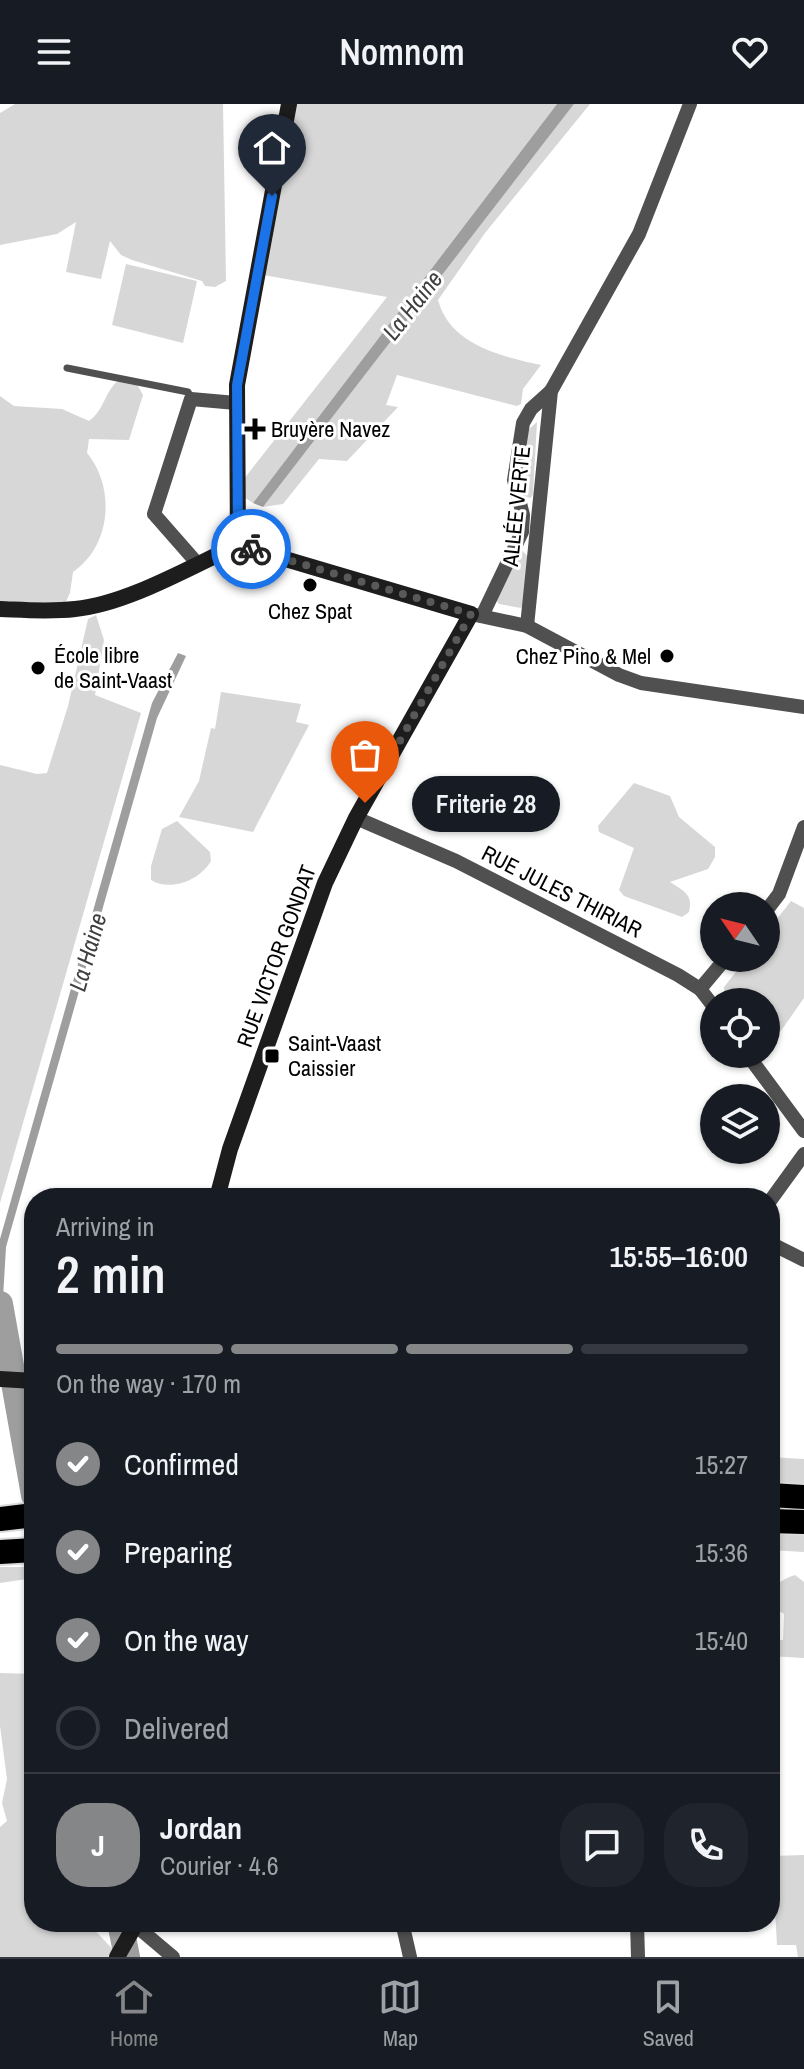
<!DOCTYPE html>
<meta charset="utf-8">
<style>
body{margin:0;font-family:"Archivo Narrow",sans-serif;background:#20242c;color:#f1f3f6;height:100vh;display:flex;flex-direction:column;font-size:30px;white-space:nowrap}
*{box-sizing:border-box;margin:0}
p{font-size:26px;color:#9ea1a6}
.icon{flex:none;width:44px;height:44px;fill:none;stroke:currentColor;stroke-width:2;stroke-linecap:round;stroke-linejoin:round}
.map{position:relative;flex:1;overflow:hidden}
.side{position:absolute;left:24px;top:1084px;width:756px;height:744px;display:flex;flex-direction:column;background:#171b24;border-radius:32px;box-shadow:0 2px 6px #0004}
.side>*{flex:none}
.needle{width:52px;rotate:305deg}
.tools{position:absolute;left:700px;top:788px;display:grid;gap:16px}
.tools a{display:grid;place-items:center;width:80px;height:80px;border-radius:50%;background:#171b24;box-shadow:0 2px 6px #0004;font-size:40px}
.pin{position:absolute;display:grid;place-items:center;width:68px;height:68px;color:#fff;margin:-82px -34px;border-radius:50% 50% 50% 0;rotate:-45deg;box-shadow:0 0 8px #0007}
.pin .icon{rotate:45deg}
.courier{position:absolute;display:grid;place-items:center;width:80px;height:80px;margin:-40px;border:6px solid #1a73e8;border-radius:50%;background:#fff;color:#222;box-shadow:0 2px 10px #0007}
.bubble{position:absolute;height:56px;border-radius:28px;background:#171b24;box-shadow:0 2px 6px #0004;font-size:26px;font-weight:600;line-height:56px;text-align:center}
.summary em{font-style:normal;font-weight:600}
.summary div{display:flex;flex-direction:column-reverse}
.summary{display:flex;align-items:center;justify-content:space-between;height:136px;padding:0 32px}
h1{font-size:52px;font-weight:600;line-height:60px}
.bar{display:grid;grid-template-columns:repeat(4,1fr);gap:12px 8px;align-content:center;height:96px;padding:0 32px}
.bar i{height:10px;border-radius:6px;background:#363941}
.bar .current{background:#858687}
.bar p{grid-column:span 4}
.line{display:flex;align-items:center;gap:20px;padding:0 32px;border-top:2px solid #363941}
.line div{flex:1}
.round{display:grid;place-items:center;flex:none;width:84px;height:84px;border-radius:32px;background:#20242c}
ol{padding:0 32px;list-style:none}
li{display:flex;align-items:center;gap:24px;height:88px}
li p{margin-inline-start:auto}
li .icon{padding:8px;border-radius:50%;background:#858687;color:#fff;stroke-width:4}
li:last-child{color:#9ea1a6}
li i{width:44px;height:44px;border:4px solid #363941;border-radius:50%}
header{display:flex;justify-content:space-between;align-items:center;height:104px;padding:0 32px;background:#171b24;font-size:36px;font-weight:600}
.tab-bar{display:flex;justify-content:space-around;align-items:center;height:112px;border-top:2px solid #363941;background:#171b24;font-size:22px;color:#9ea1a6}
.tab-bar a{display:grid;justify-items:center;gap:4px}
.tab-bar .current{color:#858687}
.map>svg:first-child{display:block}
.green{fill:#d7d7d7}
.water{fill:#9e9e9e}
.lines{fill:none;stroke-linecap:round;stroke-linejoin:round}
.river{stroke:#9e9e9e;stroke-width:26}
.highway-casing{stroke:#dbdbdb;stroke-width:28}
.lane{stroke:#505050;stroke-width:7}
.street{stroke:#505050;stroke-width:14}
.secondary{stroke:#1d1d1d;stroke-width:16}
.highway{stroke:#000;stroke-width:24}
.done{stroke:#595959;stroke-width:8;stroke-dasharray:0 14.4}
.route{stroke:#1a73e8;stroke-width:10}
.poi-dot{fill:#000;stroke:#fff;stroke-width:3}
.labels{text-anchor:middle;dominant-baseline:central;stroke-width:6;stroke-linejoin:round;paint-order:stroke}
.poi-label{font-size:22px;fill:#000;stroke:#fff;text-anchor:start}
.street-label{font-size:22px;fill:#000;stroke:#fff}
.water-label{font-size:24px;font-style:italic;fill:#3f3f3f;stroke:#fff}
</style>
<header><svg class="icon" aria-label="menu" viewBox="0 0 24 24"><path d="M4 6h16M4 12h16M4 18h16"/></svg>Nomnom<svg class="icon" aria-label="heart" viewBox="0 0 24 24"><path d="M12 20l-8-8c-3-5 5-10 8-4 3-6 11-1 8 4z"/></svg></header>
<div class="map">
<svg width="804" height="1853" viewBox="0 0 804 1853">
<rect width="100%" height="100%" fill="#fff"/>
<g class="green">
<path d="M 15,0 L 223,0 L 226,177 L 215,183 L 205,182 L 202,177 L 132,156 L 121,151 L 110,137 L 101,175 L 66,168 L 76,118 L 57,130 L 0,141 L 0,9 Z"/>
<path d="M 289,0 L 557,0 L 253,399 L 236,388 L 236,385 L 387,193 L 258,170 Z"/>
<path d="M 574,0 L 590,0 L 485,129 L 438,196 C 450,241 501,252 541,261 L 523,285 L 521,300 L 517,302 L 397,271 L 386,301 L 398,303 L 347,357 L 319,355 L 283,400 L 263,403 Z"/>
<path d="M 126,160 L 197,177 L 183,239 L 112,221 Z"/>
<path d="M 122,274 L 135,277 L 143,291 L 129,336 L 89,335 L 87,349 C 116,384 111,442 73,468 L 70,489 L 62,506 L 0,505 L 0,292 L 14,302 L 62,305 L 89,317 C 106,305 104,285 122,274 Z"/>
<path d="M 537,318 L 533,390 L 531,394 L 525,393 L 519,384 L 527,327 Z"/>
<path d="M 522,446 L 528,453 L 524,498 L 521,504 L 499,500 L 496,496 L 516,448 Z"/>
<path d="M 96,511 L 104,536 L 95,591 L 141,609 L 0,1099 L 0,661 L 37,670 L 47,669 L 68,602 L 88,515 Z"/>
<path d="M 221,588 L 301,600 L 296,618 L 309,621 L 253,728 L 179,713 L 199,677 L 211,624 L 215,625 Z"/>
<path d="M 634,679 L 670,692 L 679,713 L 715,743 L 715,753 L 708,765 L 670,778 C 682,786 694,790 689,808 L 682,813 L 624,792 L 619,786 L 634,744 L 599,728 L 598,722 Z"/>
<path d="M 177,717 L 210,748 L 211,757 C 200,776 171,788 151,776 L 151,762 L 162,725 Z"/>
<path d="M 791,797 L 804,804 L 804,894 L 778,931 L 766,922 L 766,898 L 734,898 L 725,890 L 724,883 L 747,854 L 766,854 L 766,829 Z"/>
<path d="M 770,1353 L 804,1355 L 804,1380 L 770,1378 Z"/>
<path d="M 770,1429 L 804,1430 L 804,1448 L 770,1446 Z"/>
<path d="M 0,1463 L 34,1463 L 34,1474 L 0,1479 Z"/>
<path d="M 795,1471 L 804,1478 L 804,1554 L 770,1552 L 770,1536 L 783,1536 L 784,1510 L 773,1503 C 764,1486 780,1476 795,1471 Z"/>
<path d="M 0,1569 L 34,1570 L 34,1818 L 87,1818 L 120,1853 L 0,1853 L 0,1723 L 7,1717 L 2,1699 L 7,1675 L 0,1622 Z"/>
<path d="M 804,1751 L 804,1853 L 798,1853 L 796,1841 L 777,1841 L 772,1752 Z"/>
</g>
<g class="water">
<path d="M 557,0 L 574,0 L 263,403 L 253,399 Z"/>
<path d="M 178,549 L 186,552 L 157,614 L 6,1143 L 3,1194 L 17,1267 L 7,1266 L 0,1227 L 0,1135 L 152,599 Z"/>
</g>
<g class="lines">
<g class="river">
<path d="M 0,1200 L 34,1391"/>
<path d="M 120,1818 L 127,1853"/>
</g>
<defs>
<g id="highway">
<path d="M 770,1391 L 804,1393"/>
<path d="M 0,1415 L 34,1411"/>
<path d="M 770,1417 L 804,1418"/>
<path d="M 0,1448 L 34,1446"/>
</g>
</defs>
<use href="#highway" class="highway-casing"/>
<path class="lane" d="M 67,264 L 188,288 L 192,295"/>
<g class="street">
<path d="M 197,459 L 154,410 L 191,295 L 236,299"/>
<path d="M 471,510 L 527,522 L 619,571 L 641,579 L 804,603"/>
<path d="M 482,512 L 522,428 L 523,411 L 514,376 L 523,319 L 531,305 L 551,287"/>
<path d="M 527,522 L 551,287 L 639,130 L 690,0"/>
<path d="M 356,714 L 456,757 L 678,871 L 700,885 L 714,903"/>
<path d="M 766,807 L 779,790 L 804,723"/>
<path d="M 700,885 L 726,854"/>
<path d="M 747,950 L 804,1027"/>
<path d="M 770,1097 L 804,1050"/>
<path d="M 770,1139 L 804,1156"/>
<path d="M 402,1818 L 410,1853"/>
<path d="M 637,1818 L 638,1853"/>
<path d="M 135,1821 L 173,1853"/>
</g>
<g class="secondary">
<path d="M 238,441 L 237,281 L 289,0"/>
<path d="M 0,505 C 25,506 50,508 75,505 C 127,500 190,463 238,441"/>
<path d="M 217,1094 L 230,1045 L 325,779 L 356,714 L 471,510 L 238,441"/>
<path d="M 0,1275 L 34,1277"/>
<path d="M 117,1853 L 137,1818"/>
</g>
<use href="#highway" class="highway"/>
</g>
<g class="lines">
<path class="done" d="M 251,445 L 471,510 L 365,699"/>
<path class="route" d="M 251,445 L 238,441 L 237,281 L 272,92"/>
</g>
<g class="poi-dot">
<path d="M251 313h8v8h8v8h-8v8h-8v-8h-8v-8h8z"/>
<circle cx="310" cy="481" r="8"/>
<circle cx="667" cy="552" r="8"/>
<circle cx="38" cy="564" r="8"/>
<rect x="264" y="944" width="16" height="16" rx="4"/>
</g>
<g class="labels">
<g class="poi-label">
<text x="271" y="325">Bruyère Navez</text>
<text x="310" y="507" text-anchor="middle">Chez Spat</text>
<text x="54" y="551">École libre<tspan x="54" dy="25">de Saint-Vaast</tspan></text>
<text x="651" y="552" text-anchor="end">Chez Pino &amp; Mel</text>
<text x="288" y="939">Saint-Vaast<tspan x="288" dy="25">Caissier</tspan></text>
</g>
<g class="street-label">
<text transform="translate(516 402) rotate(-84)">ALLÉE VERTE</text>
<text transform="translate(562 787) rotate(27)">RUE JULES THIRIAR</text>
<text transform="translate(276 852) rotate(-70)">RUE VICTOR GONDAT</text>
</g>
<g class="water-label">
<text transform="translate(412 201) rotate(-52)">La Haine</text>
<text transform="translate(87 848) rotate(-74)">La Haine</text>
</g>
</g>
</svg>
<div class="tools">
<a><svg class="needle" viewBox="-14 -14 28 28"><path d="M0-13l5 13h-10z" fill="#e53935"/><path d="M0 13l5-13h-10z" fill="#9ea1a6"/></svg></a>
<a><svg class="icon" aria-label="locate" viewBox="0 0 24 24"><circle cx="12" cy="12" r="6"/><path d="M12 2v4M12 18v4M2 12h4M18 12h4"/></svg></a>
<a><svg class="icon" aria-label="layers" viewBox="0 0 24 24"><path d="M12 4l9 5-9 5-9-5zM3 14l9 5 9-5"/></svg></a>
</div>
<div class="pin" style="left:365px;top:699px;background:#ea580c"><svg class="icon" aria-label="bag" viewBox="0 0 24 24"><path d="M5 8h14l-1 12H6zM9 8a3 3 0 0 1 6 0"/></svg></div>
<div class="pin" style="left:272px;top:92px;background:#1f2937"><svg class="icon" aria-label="home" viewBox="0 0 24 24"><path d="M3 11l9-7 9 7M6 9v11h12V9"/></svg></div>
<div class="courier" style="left:251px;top:445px"><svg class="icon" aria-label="bike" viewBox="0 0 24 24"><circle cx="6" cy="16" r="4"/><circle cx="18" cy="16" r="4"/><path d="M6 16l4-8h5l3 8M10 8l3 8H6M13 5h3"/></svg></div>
<div class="bubble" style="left:412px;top:672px;width:148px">Friterie 28</div>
<section class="side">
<div class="summary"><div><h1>2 min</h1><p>Arriving in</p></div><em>15:55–16:00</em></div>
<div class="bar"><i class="current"></i><i class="current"></i><i class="current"></i><i></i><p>On the way · 170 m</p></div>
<ol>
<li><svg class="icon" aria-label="check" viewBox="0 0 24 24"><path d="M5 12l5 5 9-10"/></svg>Confirmed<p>15:27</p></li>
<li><svg class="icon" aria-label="check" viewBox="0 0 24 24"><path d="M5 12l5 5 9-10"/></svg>Preparing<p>15:36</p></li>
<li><svg class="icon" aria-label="check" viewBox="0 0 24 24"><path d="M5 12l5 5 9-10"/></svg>On the way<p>15:40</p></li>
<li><i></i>Delivered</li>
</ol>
<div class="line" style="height:144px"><b class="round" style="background:#858687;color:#fff">J</b><div><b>Jordan</b><p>Courier · 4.6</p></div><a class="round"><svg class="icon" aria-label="chat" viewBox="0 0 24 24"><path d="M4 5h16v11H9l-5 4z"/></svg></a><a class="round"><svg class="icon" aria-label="phone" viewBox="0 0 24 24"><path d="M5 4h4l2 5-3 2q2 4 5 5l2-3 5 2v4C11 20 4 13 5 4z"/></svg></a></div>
</section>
</div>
<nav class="tab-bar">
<a class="current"><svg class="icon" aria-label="home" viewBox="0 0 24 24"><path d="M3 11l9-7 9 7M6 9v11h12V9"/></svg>Home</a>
<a><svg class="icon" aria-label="map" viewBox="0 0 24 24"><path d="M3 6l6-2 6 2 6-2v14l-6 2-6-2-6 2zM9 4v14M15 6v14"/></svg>Map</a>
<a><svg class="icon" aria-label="saved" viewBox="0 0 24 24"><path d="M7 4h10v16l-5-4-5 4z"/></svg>Saved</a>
</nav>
